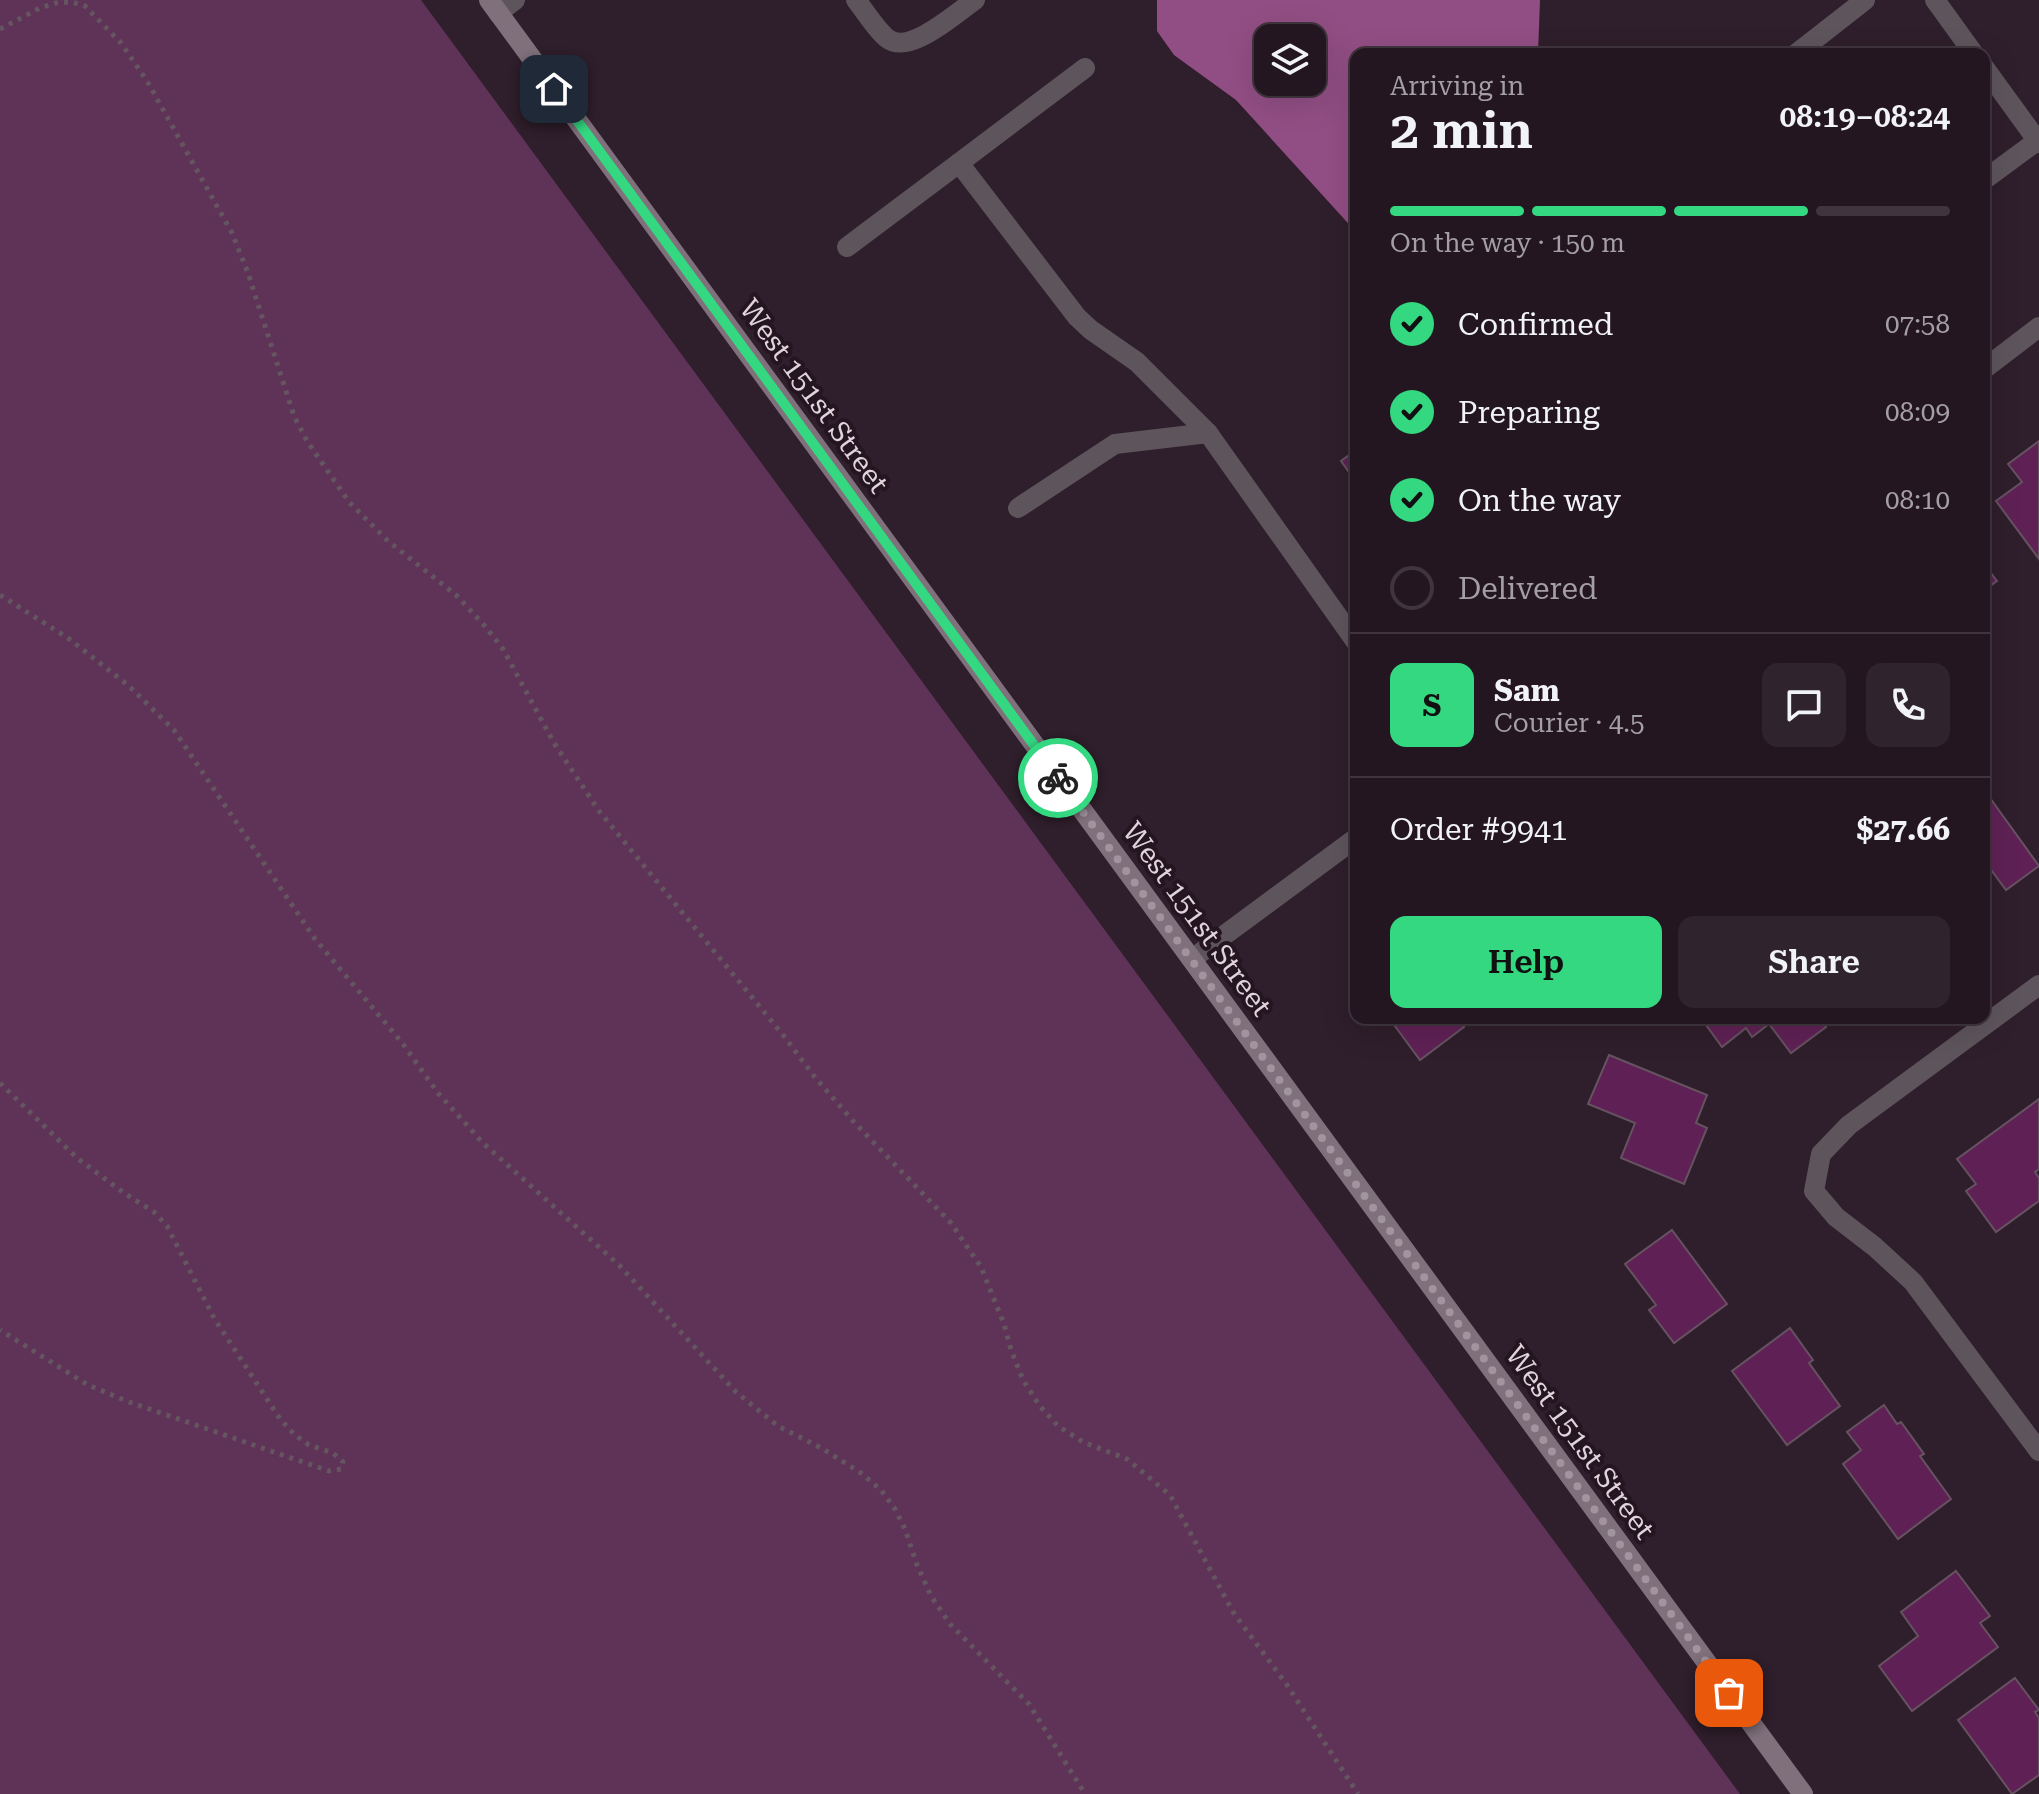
<!DOCTYPE html>
<meta charset="utf-8">
<style>
body{margin:0;font-family:"Roboto Serif",serif;background:#2f232d;color:#f1f3f6;height:100vh;display:flex;flex-direction:column;font-size:30px;white-space:nowrap}
*{box-sizing:border-box;margin:0}
p{font-size:26px;color:#a39fa5}
.icon{flex:none;width:44px;height:44px;fill:none;stroke:currentColor;stroke-width:2;stroke-linecap:round;stroke-linejoin:round}
.map{position:relative;flex:1;overflow:hidden}
.side{position:absolute;left:1350px;top:48px;width:640px;height:976px;display:flex;flex-direction:column;background:#231620;border-radius:16px;box-shadow:0 8px 32px #0002,0 0 0 2px #40353e}
.side>*{flex:none}
.tools{position:absolute;left:1254px;top:24px;display:grid;gap:16px}
.tools a{display:grid;place-items:center;width:72px;height:72px;border-radius:16px;background:#231620;box-shadow:0 8px 32px #0002,0 0 0 2px #40353e;font-size:40px}
.pin{position:absolute;display:grid;place-items:center;width:68px;height:68px;color:#fff;margin:-34px;border-radius:16px;box-shadow:0 4px 12px #0006}
.courier{position:absolute;display:grid;place-items:center;width:80px;height:80px;margin:-40px;border:6px solid #33d881;border-radius:50%;background:#fff;color:#222;box-shadow:0 2px 10px #0007}
.headline em{font-style:normal;font-weight:600}
.headline div{display:flex;flex-direction:column-reverse}
.headline{display:flex;align-items:center;justify-content:space-between;height:136px;padding:0 40px}
h1{font-size:52px;font-weight:600;line-height:60px}
.bar{display:grid;grid-template-columns:repeat(4,1fr);gap:12px 8px;align-content:center;height:96px;padding:0 40px}
.bar i{height:10px;border-radius:6px;background:#40353e}
.bar .active{background:#33d881}
.bar p{grid-column:span 4}
.line{display:flex;align-items:center;gap:20px;padding:0 40px;border-top:2px solid #40353e}
.line div{flex:1}
.round{display:grid;place-items:center;flex:none;width:84px;height:84px;border-radius:16px;background:#2f232d}
ol{padding:0 40px;list-style:none}
li{display:flex;align-items:center;gap:24px;height:88px}
li p{margin-inline-start:auto}
li .icon{padding:8px;border-radius:50%;background:#33d881;color:#111;stroke-width:4}
li:last-child{color:#a39fa5}
li i{width:44px;height:44px;border:4px solid #40353e;border-radius:50%}
.cta{display:flex;gap:16px;margin-top:auto;padding:16px 40px}
.cta a{flex:1;height:92px;border-radius:16px;background:#33d881;color:#111;font-size:32px;font-weight:600;line-height:92px;text-align:center}
.cta a+a{background:#2f232d;color:#f1f3f6}
.map>svg:first-child{display:block}
.green{fill:#5f3357}
.water{fill:#914e84;fill-rule:evenodd}
.building{fill:#5f2155;stroke:#665261;stroke-width:2}
.lines{fill:none;stroke-linecap:round;stroke-linejoin:round}
.path{stroke:#645560;stroke-width:5;stroke-dasharray:4 6;stroke-linecap:butt}
.lane{stroke:#5e555c;stroke-width:20}
.street{stroke:#5e555c;stroke-width:20}
.secondary{stroke:#7f707b;stroke-width:20}
.done{stroke:#a1949e;stroke-width:8;stroke-dasharray:0 14.4}
.route{stroke:#33d881;stroke-width:10}
.labels{text-anchor:middle;dominant-baseline:central;stroke-width:8;stroke-linejoin:round;paint-order:stroke}
.street-label{font-size:28px;fill:#dfd4dc;stroke:#251521}
</style>
<div class="map">
<svg width="2039" height="1794" viewBox="0 0 2039 1794">
<rect width="100%" height="100%" fill="#2f1e2b"/>
<path class="green" d="M 0,0 L 421,0 L 1740,1794 L 0,1794 Z"/>
<path class="water" d="M 1157,0 L 1540,0 L 1538,54 L 1356,54 L 1356,232 L 1236,100 L 1174,55 L 1157,31 ZM 1268,38 L 1312,38 L 1312,82 L 1268,82 Z"/>
<g class="building">
<path d="M 2039,441 L 2039,559 L 1996,501 L 2022,482 L 2008,464 Z"/>
<path d="M 1356,450 L 1356,482 L 1341,461 Z"/>
<path d="M 1984,564 L 1997,581 L 1984,590 Z"/>
<path d="M 1985,791 L 2039,866 L 2006,890 L 1986,863 L 1984,865 Z"/>
<path d="M 1389,1018 L 1458,1018 L 1464,1027 L 1420,1060 Z"/>
<path d="M 1701,1018 L 1819,1018 L 1826,1027 L 1791,1053 L 1769,1024 L 1752,1037 L 1746,1028 L 1722,1047 Z"/>
<path d="M 1609,1055 L 1707,1095 L 1696,1123 L 1707,1128 L 1684,1184 L 1621,1158 L 1635,1123 L 1588,1104 Z"/>
<path d="M 2039,1099 L 2039,1169 L 2035,1172 L 2039,1178 L 2039,1201 L 1996,1232 L 1966,1191 L 1976,1184 L 1957,1159 Z"/>
<path d="M 1672,1230 L 1727,1304 L 1674,1343 L 1649,1310 L 1656,1305 L 1625,1264 Z"/>
<path d="M 1790,1328 L 1813,1360 L 1809,1363 L 1840,1406 L 1787,1445 L 1732,1371 Z"/>
<path d="M 1884,1405 L 1897,1424 L 1901,1422 L 1924,1454 L 1920,1456 L 1951,1499 L 1898,1539 L 1843,1464 L 1861,1450 L 1847,1432 Z"/>
<path d="M 1956,1571 L 1990,1616 L 1980,1623 L 1998,1647 L 1912,1711 L 1879,1666 L 1918,1636 L 1901,1612 Z"/>
<path d="M 2015,1678 L 2039,1710 L 2035,1712 L 2039,1718 L 2039,1775 L 2012,1794 L 1958,1720 Z"/>
</g>
<g class="lines">
<g class="path">
<path d="M 0,29 L 40,8 L 56,3 L 72,2 L 85,6 L 121,43 L 147,81 L 232,233 L 248,273 L 294,416 L 307,441 L 349,502 L 388,541 L 456,595 L 484,625 L 503,649 L 554,743 L 599,811 L 783,1035 L 814,1076 L 854,1122 L 951,1223 L 981,1267 L 1004,1324 L 1011,1350 L 1023,1380 L 1039,1405 L 1058,1426 L 1083,1442 L 1127,1459 L 1170,1495 L 1233,1612 L 1287,1685 L 1358,1794"/>
<path d="M 0,595 L 68,638 L 129,686 L 174,730 L 315,939 L 403,1044 L 438,1093 L 483,1143 L 619,1265 L 736,1392 L 778,1426 L 823,1449 L 861,1473 L 881,1490 L 895,1509 L 905,1529 L 917,1565 L 931,1596 L 950,1624 L 1029,1704 L 1085,1794"/>
<path d="M 0,1083 L 77,1158 L 124,1193 L 154,1212 L 167,1226 L 214,1318 L 280,1419 L 295,1435 L 309,1445 L 333,1453 L 343,1462 L 341,1469 L 329,1471 L 129,1402 L 88,1385 L 0,1330"/>
</g>
<g class="lane">
<path d="M 856,0 C 866,12 876,30 888,39 C 910,55 956,13 975,0"/>
<path d="M 1796,54 L 1865,0"/>
<path d="M 1085,68 L 959,163 L 1077,317 L 1091,330 L 1137,362 L 1208,433"/>
<path d="M 1984,180 L 2037,141"/>
<path d="M 847,247 L 959,163"/>
<path d="M 1018,508 L 1115,444 L 1208,433"/>
</g>
<g class="street">
<path d="M 1935,0 L 1974,54"/>
<path d="M 498,13 L 515,0"/>
<path d="M 1984,67 L 2039,143"/>
<path d="M 1984,369 L 2039,327"/>
<path d="M 1208,433 L 1356,642"/>
<path d="M 1192,959 L 1356,838"/>
<path d="M 2039,985 L 1849,1125 L 1821,1154 L 1814,1191 L 1836,1217 L 1875,1247 L 1913,1282 L 2039,1451"/>
</g>
<path class="secondary" d="M 489,0 L 1803,1794"/>
</g>
<g class="lines">
<path class="done" d="M 1058,778 L 1729,1693"/>
<path class="route" d="M 554,89 L 1058,778"/>
</g>
<g class="labels">
<g class="street-label">
<text transform="translate(814 396) rotate(54)">West 151st Street</text>
<text transform="translate(1197 919) rotate(54)">West 151st Street</text>
<text transform="translate(1580 1442) rotate(54)">West 151st Street</text>
</g>
</g>
</svg>
<div class="tools">
<a><svg class="icon" aria-label="layers" viewBox="0 0 24 24"><path d="M12 4l9 5-9 5-9-5zM3 14l9 5 9-5"/></svg></a>
</div>
<div class="pin" style="left:1729px;top:1693px;background:#ea580c"><svg class="icon" aria-label="bag" viewBox="0 0 24 24"><path d="M5 8h14l-1 12H6zM9 8a3 3 0 0 1 6 0"/></svg></div>
<div class="pin" style="left:554px;top:89px;background:#1f2937"><svg class="icon" aria-label="home" viewBox="0 0 24 24"><path d="M3 11l9-7 9 7M6 9v11h12V9"/></svg></div>
<div class="courier" style="left:1058px;top:778px"><svg class="icon" aria-label="bike" viewBox="0 0 24 24"><circle cx="6" cy="16" r="4"/><circle cx="18" cy="16" r="4"/><path d="M6 16l4-8h5l3 8M10 8l3 8H6M13 5h3"/></svg></div>
<section class="side">
<div class="headline"><div><h1>2 min</h1><p>Arriving in</p></div><em>08:19–08:24</em></div>
<div class="bar"><i class="active"></i><i class="active"></i><i class="active"></i><i></i><p>On the way · 150 m</p></div>
<ol>
<li><svg class="icon" aria-label="check" viewBox="0 0 24 24"><path d="M5 12l5 5 9-10"/></svg>Confirmed<p>07:58</p></li>
<li><svg class="icon" aria-label="check" viewBox="0 0 24 24"><path d="M5 12l5 5 9-10"/></svg>Preparing<p>08:09</p></li>
<li><svg class="icon" aria-label="check" viewBox="0 0 24 24"><path d="M5 12l5 5 9-10"/></svg>On the way<p>08:10</p></li>
<li><i></i>Delivered</li>
</ol>
<div class="line" style="height:144px"><b class="round" style="background:#33d881;color:#111">S</b><div><b>Sam</b><p>Courier · 4.5</p></div><a class="round"><svg class="icon" aria-label="chat" viewBox="0 0 24 24"><path d="M4 5h16v11H9l-5 4z"/></svg></a><a class="round"><svg class="icon" aria-label="phone" viewBox="0 0 24 24"><path d="M5 4h4l2 5-3 2q2 4 5 5l2-3 5 2v4C11 20 4 13 5 4z"/></svg></a></div>
<div class="line" style="height:104px"><div>Order #9941</div><b>$27.66</b></div>
<div class="cta"><a>Help</a><a>Share</a></div>
</section>
</div>
